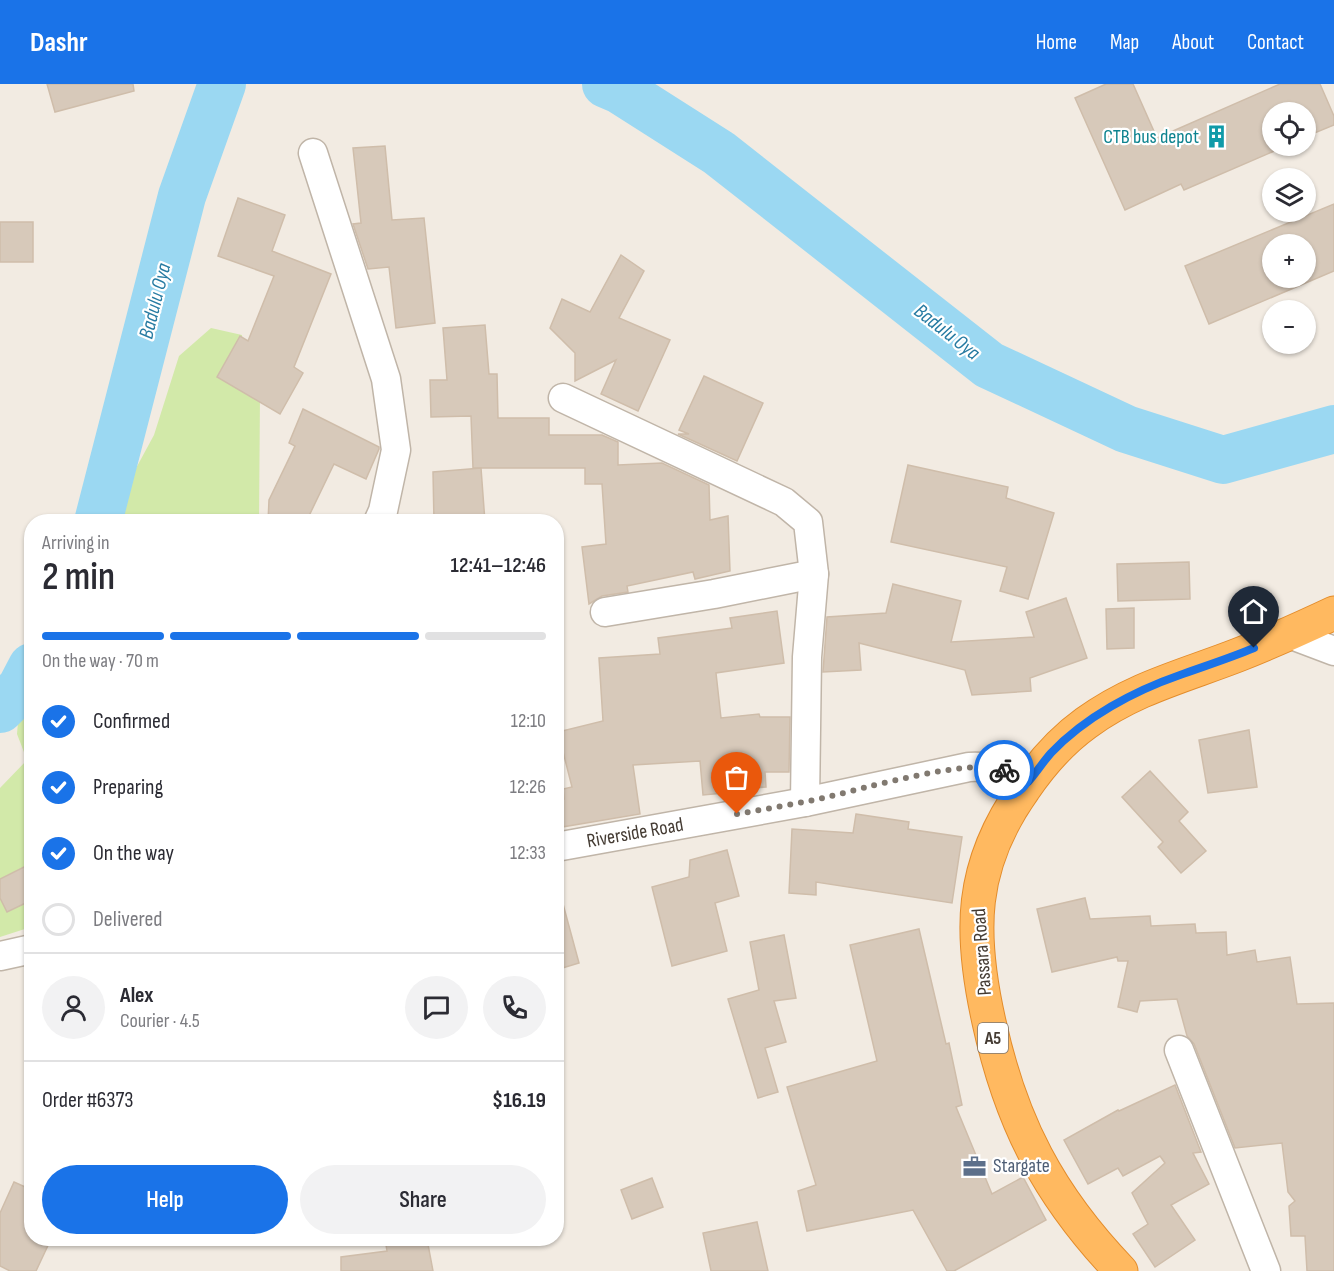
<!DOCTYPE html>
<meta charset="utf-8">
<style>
body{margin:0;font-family:"Sofia Sans Condensed",sans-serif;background:#f2f2f3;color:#2b2b33;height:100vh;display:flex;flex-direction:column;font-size:22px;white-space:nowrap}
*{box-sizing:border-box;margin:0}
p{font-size:20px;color:#7c7c81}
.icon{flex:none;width:33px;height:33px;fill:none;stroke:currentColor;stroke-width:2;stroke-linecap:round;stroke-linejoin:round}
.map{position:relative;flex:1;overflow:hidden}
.sheet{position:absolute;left:24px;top:430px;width:540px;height:732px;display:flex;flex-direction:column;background:#fff;border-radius:24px;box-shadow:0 2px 4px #0004}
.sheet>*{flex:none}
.buttons{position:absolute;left:1262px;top:18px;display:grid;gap:12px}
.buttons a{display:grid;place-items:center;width:54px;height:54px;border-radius:50%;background:#fff;box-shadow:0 2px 4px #0004;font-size:30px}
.pin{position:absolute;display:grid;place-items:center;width:51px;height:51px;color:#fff;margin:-62px -26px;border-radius:50% 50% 50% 0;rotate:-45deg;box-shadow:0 0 6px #0007}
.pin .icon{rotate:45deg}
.courier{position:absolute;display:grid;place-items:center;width:60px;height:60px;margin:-30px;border:4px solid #1a73e8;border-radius:50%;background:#fff;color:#222;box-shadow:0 2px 8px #0007}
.overview em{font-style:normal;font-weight:600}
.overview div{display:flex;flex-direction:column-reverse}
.overview{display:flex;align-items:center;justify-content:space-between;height:102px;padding:0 18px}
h1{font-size:39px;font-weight:600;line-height:45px}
.bar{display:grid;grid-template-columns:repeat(4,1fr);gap:9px 6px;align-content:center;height:72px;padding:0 18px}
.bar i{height:8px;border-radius:4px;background:#e1e1e2}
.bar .active{background:#1a73e8}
.bar p{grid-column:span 4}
.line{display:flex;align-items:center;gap:15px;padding:0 18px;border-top:2px solid #e1e1e2}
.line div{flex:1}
.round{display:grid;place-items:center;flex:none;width:63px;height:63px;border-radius:32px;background:#f2f2f3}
ol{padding:0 18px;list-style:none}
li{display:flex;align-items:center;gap:18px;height:66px}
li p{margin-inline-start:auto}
li .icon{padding:6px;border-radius:50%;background:#1a73e8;color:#fff;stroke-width:4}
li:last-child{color:#7c7c81}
li i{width:33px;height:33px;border:3px solid #e1e1e2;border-radius:50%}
.primary-button{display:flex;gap:12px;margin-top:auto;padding:12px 18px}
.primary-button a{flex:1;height:69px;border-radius:36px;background:#1a73e8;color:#fff;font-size:24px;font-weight:600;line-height:69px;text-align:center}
.primary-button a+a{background:#f2f2f3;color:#2b2b33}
header{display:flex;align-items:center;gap:36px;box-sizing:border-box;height:84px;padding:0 30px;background:#1a73e8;color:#fff}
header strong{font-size:28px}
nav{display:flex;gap:33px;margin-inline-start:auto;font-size:21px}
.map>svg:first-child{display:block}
.green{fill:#d2e9a9}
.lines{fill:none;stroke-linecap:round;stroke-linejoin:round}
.river{stroke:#9bd8f2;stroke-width:48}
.building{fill:#d7c9ba;stroke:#cfbdaa;stroke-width:1.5;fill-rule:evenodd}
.minor-casing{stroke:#c0b5a8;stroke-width:31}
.highway-casing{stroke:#e38c2b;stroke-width:35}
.minor{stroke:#fff;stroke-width:28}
.highway{stroke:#ffb960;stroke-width:33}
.done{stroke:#817970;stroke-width:6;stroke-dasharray:0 10.8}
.route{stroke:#1a73e8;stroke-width:8}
.labels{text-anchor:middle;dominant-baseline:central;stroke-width:4.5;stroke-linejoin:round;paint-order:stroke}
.shield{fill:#fff;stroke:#7c7670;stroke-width:1.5}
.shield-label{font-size:18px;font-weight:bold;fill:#443b33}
.culture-label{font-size:20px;fill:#0d838f;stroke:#fff;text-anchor:end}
.street-label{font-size:20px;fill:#443b33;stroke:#fff}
.service-label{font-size:20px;fill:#4e5e75;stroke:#fff;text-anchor:start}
.water-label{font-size:21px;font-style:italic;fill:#277ba2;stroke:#fff}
</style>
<header>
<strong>Dashr</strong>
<nav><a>Home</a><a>Map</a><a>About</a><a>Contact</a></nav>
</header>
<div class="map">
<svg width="1334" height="1187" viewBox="0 0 1334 1187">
<rect width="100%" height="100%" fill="#f2ebe2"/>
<g class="green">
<path d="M 211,244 L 242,251 L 244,305 L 260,311 L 259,438 L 119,438 L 128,399 L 154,351 L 179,272 Z"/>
<path d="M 31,602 L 31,843 L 0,853 L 0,704 L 27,676 L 17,650 L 21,604 Z"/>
</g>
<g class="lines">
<g class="river">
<path d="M 606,0 L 620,6 L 719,69 L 989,281 L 1126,345 L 1223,376 L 1334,345"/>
<path d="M 98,438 L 182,112 L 222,0"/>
<path d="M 0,625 L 21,604 L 32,583"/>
</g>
</g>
<g class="building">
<path d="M 47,0 L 133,0 L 134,7 L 55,28 Z"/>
<path d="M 1106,0 L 1133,0 L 1157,54 L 1280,0 L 1320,0 L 1334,32 L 1334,41 L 1305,53 L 1305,28 L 1272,28 L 1272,62 L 1286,62 L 1184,106 L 1181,100 L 1125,126 L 1075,14 Z"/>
<path d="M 385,62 L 392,136 L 424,134 L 435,239 L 396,244 L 389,183 L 368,185 L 353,140 L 361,139 L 353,64 Z"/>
<path d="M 238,114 L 285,131 L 272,167 L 331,190 L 294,283 L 303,289 L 280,330 L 217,293 L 240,252 L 248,257 L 274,192 L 218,172 Z"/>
<path d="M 1334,120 L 1334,187 L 1209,240 L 1185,182 ZM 1272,160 L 1305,160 L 1305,194 L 1272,194 Z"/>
<rect x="0" y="138" width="33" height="40"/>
<path d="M 621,171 L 644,187 L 619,234 L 670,256 L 638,327 L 601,310 L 616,276 L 575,297 L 575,269 L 550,244 L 562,215 L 590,228 Z"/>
<path d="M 485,241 L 489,290 L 497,290 L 498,334 L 549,334 L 549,351 L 602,351 L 618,358 L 618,381 L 662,379 L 709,401 L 710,436 L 728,432 L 730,487 L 695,495 L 693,488 L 627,502 L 628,508 L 602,512 L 589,520 L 582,463 L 606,460 L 602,400 L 585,400 L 585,384 L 473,384 L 471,332 L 431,333 L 430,296 L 447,296 L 443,244 Z"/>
<path d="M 704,292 L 763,319 L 737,377 L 678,350 L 689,350 L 679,346 Z"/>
<path d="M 303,325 L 379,363 L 379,365 L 366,395 L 334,380 L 306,438 L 268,438 L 269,416 L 295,362 L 289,359 Z"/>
<path d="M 908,381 L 1008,403 L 1006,414 L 1054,429 L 1028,515 L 1000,507 L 1007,483 L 891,458 Z"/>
<path d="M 481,384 L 485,438 L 434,438 L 433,388 Z"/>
<path d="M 1189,478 L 1190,515 L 1118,517 L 1117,480 Z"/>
<path d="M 893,500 L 961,517 L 951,558 L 1034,553 L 1026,528 L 1066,514 L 1087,574 L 1030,594 L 1031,607 L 972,611 L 965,586 L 859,559 L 861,586 L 823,588 L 827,533 L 886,529 Z"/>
<path d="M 1134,524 L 1134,564 L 1107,565 L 1106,525 Z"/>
<path d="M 777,527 L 784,579 L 716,589 L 721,634 L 759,630 L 760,633 L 790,633 L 789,688 L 765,688 L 766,703 L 734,705 L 735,708 L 703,711 L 700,677 L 633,681 L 640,730 L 556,744 L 556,716 L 564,715 L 563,705 L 572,703 L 558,648 L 603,637 L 599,574 L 660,570 L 658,554 L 732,544 L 730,534 Z"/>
<path d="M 1249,646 L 1257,703 L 1208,709 L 1199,656 Z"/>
<path d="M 1150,687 L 1188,728 L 1179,737 L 1206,767 L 1181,789 L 1158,763 L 1163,758 L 1122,713 Z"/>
<path d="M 856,730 L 909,738 L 908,745 L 962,753 L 952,819 L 816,798 L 816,811 L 789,809 L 792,745 L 853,749 Z"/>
<path d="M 727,766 L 739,812 L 715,819 L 727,867 L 672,882 L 652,803 L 689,793 L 690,776 Z"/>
<path d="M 32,779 L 32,816 L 7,828 L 0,814 L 0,795 Z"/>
<path d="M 1085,814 L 1090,835 L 1150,832 L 1151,842 L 1195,840 L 1196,849 L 1226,848 L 1227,871 L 1255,866 L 1257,878 L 1290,873 L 1297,920 L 1334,919 L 1334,1187 L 1307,1187 L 1305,1152 L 1291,1152 L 1289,1122 L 1295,1117 L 1288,1108 L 1282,1059 L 1235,1064 L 1194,960 L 1187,952 L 1177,915 L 1140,917 L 1137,928 L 1118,923 L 1128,877 L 1118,877 L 1117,873 L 1052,888 L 1037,825 Z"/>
<path d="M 563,820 L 579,879 L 556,886 L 556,821 Z"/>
<path d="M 919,845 L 946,960 L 949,959 L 962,1021 L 956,1023 L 992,1110 L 1023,1093 L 1046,1136 L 954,1187 L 947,1187 L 913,1126 L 807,1147 L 798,1107 L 816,1101 L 787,1003 L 877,977 L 850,861 Z"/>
<path d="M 784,851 L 796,914 L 774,917 L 786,958 L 765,964 L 778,1008 L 758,1014 L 728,915 L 759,906 L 750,858 Z"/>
<path d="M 1175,1001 L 1201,1068 L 1193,1069 L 1209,1100 L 1171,1121 L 1195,1156 L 1155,1183 L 1133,1150 L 1148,1140 L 1132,1109 L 1165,1079 L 1160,1072 L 1123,1092 L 1118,1084 L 1088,1100 L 1064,1056 L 1118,1026 L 1119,1027 Z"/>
<path d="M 652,1094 L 663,1123 L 632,1135 L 621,1106 Z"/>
<path d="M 14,1098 L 32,1106 L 32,1155 L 51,1155 L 36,1187 L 10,1187 L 0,1182 L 0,1129 Z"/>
<path d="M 757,1138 L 768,1187 L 711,1187 L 703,1149 Z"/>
<path d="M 385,1155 L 427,1155 L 433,1187 L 341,1187 L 341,1173 L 387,1167 Z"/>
</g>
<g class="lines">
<defs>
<g id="minor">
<path d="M 313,69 L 386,295 L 396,366 L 383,427 L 378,438"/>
<path d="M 563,314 L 784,418 L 808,438 L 814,490 L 807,573 L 805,718"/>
<path d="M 605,528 L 714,510 L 814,490"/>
<path d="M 1289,550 L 1334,567"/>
<path d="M 556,763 L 805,718 L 969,683 C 994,682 1006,686 1028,698"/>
<path d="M 0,872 L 32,865"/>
<path d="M 1179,966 L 1266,1187"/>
</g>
<path id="highway" d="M 1121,1187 C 1049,1112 1011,1039 989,938 C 969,849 969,782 1024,705 C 1041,680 1061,657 1086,639 C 1134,604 1184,592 1238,571 C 1271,558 1302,544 1334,529"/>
</defs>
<use href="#minor" class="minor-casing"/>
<use href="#highway" class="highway-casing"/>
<use href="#minor" class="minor"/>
<use href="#highway" class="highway"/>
</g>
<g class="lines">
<path class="done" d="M 737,730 C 766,725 795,720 823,714 C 862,705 972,673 1004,686"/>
<path class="route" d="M 1004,686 L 1028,698 C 1036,689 1043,678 1051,669 C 1085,633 1134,607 1180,591 C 1205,582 1230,574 1254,564"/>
</g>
<defs>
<symbol id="building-bare" viewBox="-9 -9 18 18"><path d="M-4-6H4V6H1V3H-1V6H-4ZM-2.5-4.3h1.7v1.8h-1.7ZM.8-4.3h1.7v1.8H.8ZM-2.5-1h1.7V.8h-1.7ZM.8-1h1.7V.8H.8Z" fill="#0f9aa8" stroke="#fff" stroke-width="2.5" paint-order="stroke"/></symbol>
<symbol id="office-bare" viewBox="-9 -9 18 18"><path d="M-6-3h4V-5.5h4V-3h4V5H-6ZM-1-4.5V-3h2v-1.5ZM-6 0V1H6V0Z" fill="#5c6f8a" stroke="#fff" stroke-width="2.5" paint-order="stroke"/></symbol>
</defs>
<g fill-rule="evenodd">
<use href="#building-bare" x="1200" y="36" width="33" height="33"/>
<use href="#office-bare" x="958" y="1066" width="33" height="33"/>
</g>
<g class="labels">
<rect class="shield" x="978" y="939" width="30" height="30" rx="4.5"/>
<g class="shield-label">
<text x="993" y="954">A5</text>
</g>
<g class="culture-label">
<text x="1199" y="53">CTB bus depot</text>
</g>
<g class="street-label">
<text transform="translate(635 749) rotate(-10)">Riverside Road</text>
<text transform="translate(982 868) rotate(-94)">Passara Road</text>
</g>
<g class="service-label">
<text x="993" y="1082">Stargate</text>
</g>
<g class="water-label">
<text transform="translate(155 217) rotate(-76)">Badulu Oya</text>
<text transform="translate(947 248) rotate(38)">Badulu Oya</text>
</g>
</g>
</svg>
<div class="buttons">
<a><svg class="icon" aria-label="locate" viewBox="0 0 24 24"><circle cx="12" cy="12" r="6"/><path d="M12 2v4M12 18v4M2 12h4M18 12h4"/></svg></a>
<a><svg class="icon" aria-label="layers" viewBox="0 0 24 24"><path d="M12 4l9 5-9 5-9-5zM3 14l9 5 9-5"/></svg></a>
<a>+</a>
<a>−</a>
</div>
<div class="pin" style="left:737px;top:730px;background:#ea580c"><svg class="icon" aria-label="bag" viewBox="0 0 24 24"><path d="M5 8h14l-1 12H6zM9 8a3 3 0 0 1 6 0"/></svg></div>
<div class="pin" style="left:1254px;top:564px;background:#1f2937"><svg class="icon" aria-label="home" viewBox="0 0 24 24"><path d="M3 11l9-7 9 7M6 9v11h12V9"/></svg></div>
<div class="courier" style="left:1004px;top:686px"><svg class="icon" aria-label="bike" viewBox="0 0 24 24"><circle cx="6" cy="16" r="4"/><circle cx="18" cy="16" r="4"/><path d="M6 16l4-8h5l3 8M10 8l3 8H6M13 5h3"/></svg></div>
<section class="sheet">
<div class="overview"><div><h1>2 min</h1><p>Arriving in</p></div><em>12:41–12:46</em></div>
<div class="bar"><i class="active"></i><i class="active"></i><i class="active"></i><i></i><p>On the way · 70 m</p></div>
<ol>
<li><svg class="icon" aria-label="check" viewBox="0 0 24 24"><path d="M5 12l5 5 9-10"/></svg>Confirmed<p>12:10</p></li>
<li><svg class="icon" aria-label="check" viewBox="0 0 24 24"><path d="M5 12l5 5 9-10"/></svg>Preparing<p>12:26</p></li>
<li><svg class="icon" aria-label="check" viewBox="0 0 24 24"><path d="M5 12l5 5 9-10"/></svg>On the way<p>12:33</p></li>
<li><i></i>Delivered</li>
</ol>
<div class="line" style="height:108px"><a class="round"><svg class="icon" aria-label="person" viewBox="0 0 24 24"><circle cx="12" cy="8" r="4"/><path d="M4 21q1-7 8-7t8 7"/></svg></a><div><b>Alex</b><p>Courier · 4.5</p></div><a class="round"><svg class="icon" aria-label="chat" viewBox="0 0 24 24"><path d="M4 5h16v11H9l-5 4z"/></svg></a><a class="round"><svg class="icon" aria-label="phone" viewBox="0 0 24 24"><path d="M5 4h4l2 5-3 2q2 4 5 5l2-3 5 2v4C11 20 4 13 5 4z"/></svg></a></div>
<div class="line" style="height:78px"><div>Order #6373</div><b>$16.19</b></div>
<div class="primary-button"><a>Help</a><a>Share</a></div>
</section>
</div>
